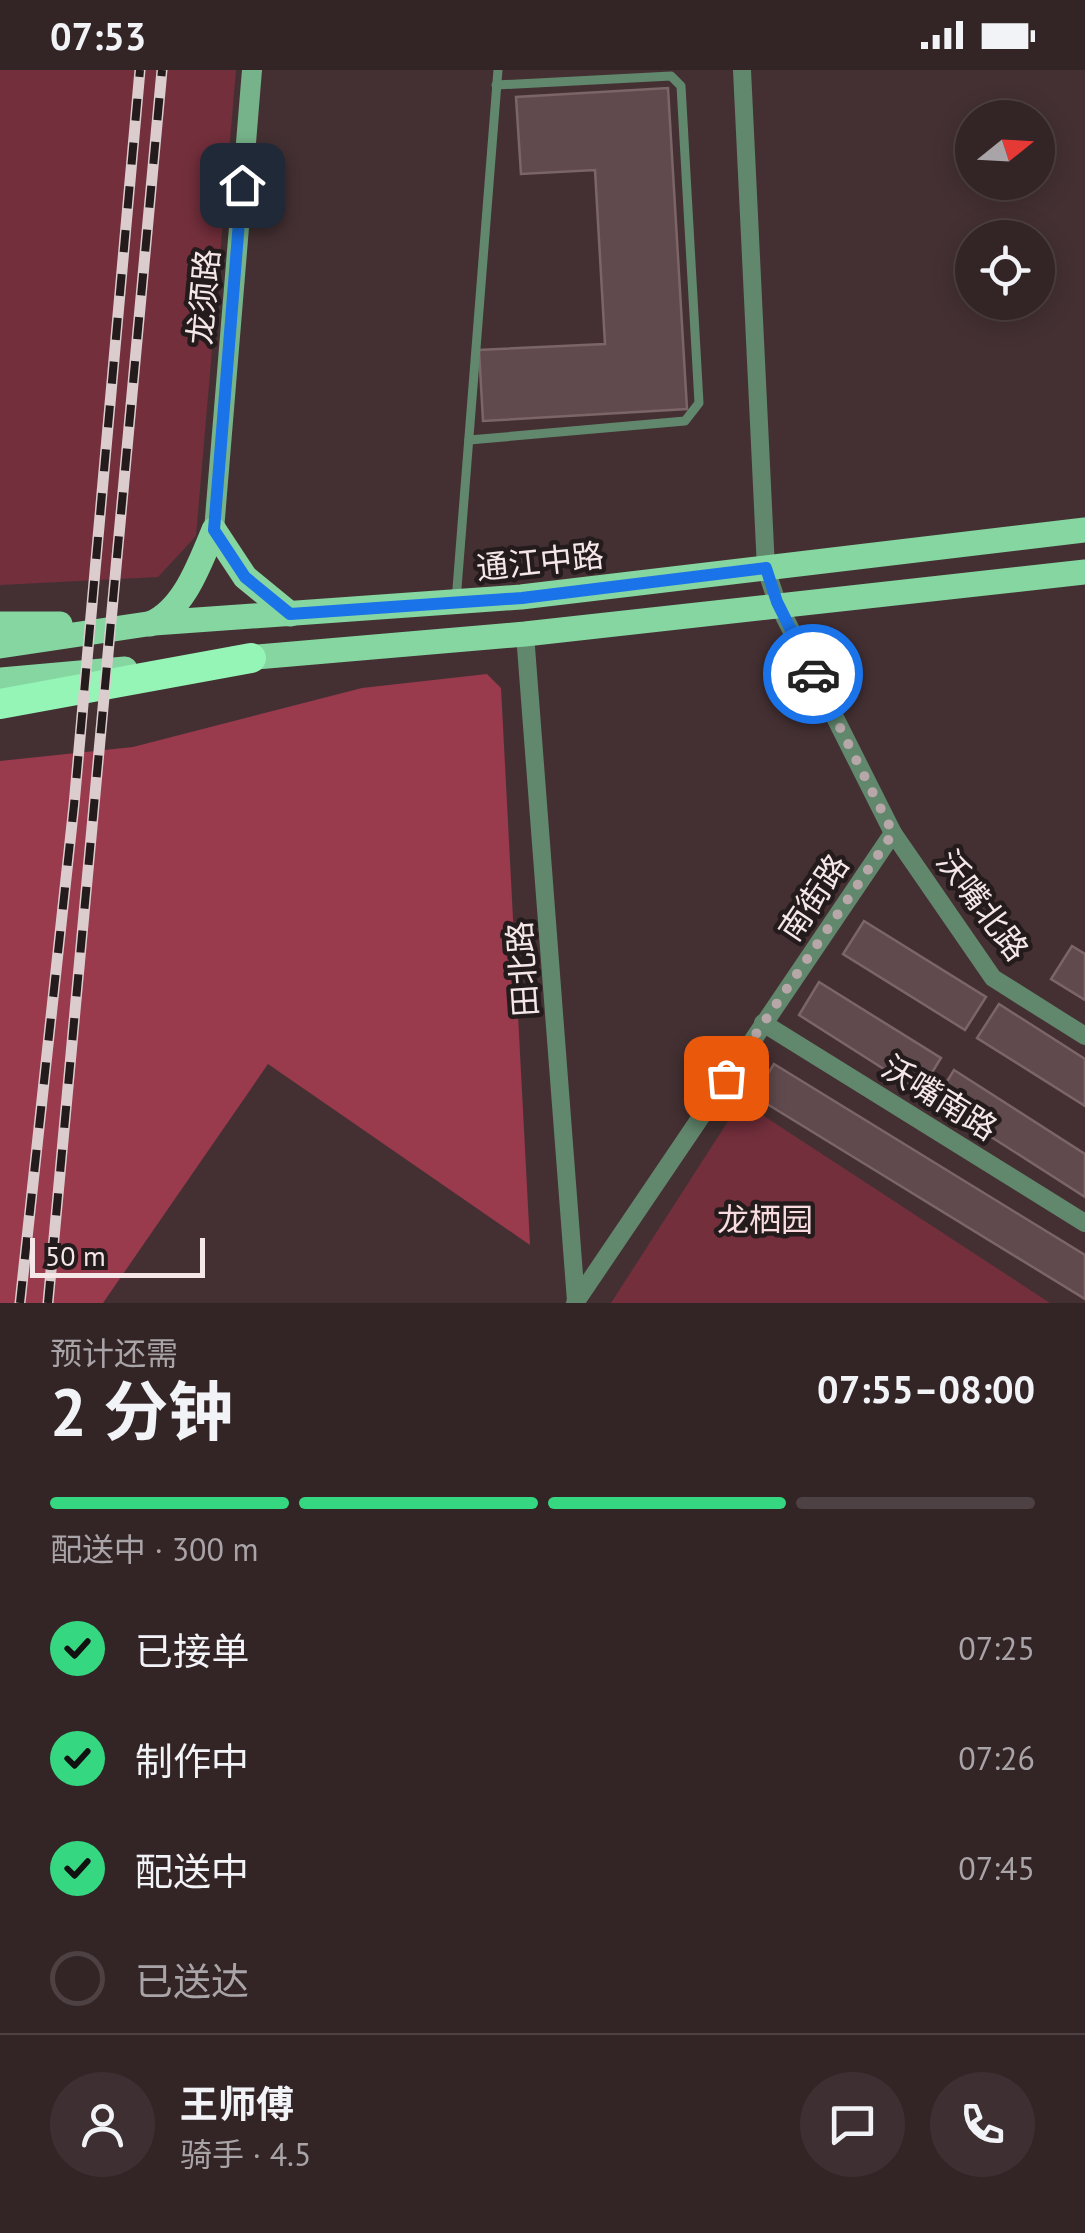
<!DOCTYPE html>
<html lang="zh">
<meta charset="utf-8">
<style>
body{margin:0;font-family:"PT Sans","Noto Sans SC",sans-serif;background:#3e3032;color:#f1f3f6;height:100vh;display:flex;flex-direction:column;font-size:38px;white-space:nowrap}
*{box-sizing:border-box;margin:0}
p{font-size:32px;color:#a9a4a7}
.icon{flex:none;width:55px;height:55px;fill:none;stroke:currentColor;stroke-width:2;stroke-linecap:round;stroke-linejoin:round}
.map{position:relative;height:1233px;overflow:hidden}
.panel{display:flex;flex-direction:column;background:#332426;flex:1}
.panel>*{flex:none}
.needle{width:65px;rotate:72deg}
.fabs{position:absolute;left:955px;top:30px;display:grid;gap:20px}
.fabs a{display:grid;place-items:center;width:100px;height:100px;border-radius:50%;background:#332426;box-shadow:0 5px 25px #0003,0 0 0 2px #4e4143;font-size:50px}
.scale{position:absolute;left:30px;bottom:25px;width:175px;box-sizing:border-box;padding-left:10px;border:5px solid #f5e7e8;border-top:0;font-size:28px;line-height:35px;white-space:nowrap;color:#f5e7e8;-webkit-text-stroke:8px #241b1c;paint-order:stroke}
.pin{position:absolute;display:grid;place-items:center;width:85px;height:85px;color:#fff;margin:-42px;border-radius:20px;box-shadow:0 5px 15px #0006}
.courier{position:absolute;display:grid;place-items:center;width:100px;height:100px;margin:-50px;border:8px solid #1a73e8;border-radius:50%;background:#fff;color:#222;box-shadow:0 2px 12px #0007}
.headline em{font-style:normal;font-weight:700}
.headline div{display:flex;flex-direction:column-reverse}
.headline{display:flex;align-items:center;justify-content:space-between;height:170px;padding:0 50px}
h1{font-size:65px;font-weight:700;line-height:75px}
.bar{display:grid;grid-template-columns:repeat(4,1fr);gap:15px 10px;align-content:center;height:120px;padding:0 50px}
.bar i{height:12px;border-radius:8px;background:#4e4143}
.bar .current{background:#35d881}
.bar p{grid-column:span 4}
.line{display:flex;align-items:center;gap:25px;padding:0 50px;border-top:2px solid #4e4143}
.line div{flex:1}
.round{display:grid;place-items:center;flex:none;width:105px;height:105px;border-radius:52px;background:#3e3032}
ol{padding:0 50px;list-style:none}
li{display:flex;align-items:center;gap:30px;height:110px}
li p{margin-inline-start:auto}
li .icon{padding:10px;border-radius:50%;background:#35d881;color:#111;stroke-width:4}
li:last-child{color:#a9a4a7}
li i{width:55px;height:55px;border:5px solid #4e4143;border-radius:50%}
.status{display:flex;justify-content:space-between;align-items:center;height:70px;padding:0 50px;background:#332426;direction:ltr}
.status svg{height:28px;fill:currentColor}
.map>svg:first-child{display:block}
.green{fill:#732f3c}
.forest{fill:#993a4d}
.building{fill:#604a4d;stroke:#7c6567;stroke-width:2.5}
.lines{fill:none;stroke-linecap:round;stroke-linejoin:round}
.lane{stroke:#61876d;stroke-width:9}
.street{stroke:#61876d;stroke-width:18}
.secondary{stroke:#76b38a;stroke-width:20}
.primary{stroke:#86d6a1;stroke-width:25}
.highway{stroke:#94f5b6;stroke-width:30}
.rail-casing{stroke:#dbccce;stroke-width:11}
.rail{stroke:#241b1c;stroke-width:8;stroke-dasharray:22;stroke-linecap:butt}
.done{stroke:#b7a7a9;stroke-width:10;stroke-dasharray:0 18}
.route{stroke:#1a73e8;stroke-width:12}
.labels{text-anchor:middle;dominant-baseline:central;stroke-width:9;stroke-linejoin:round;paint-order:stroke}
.street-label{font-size:32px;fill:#f5e7e8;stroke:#241b1c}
.park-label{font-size:32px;fill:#f8dcdf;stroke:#241b1c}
</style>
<div class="status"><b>07:53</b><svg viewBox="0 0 49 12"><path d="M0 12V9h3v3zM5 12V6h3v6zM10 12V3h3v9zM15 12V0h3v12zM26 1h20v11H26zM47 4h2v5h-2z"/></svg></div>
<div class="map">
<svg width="1085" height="1233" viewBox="0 0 1085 1233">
<rect width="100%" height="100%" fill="#443033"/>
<g class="green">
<path d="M 0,0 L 236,0 L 196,466 L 158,507 L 0,515 Z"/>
<path d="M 741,1031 L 1050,1233 L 611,1233 Z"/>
</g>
<path class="forest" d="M 487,604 L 501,618 L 530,1175 L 268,994 L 103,1233 L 0,1233 L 0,691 L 133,677 L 362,618 Z"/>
<g class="building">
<path d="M 668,18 L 687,339 L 483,351 L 479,280 L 605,274 L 595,100 L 521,104 L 516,27 Z"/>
<path d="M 864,851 L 986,927 L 965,960 L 843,884 Z"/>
<path d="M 1072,876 L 1085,884 L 1085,930 L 1051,909 Z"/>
<path d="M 819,912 L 941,988 L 920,1022 L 799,945 Z"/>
<path d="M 999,934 L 1085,989 L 1085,1036 L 977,968 Z"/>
<path d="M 774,994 L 1085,1185 L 1085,1229 L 754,1026 Z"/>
<path d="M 954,1000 L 1085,1084 L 1085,1127 L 935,1031 Z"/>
</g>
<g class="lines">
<g class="lane">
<path d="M 469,370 L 685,351 L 699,333 L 681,16 L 671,6 L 496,15"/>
<path d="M 456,531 L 498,0"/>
</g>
<g class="street">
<path d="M 525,564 L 576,1231"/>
<path d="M 893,763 L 993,908 L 1085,966"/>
<path d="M 763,953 L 1085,1153"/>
<path d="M 575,1233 L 893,763 L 777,532 L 766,499 L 742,0"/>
</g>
<path class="secondary" d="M 214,460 L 252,0"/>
<g class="primary">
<path d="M 214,460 L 245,507 L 290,544"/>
<path d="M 0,554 L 60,554"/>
<path d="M 150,554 C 185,539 200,492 214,460"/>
<path d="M 0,576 L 154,553 L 521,527 L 1085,460"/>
<path d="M 234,589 L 525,564 L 1085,502"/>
<path d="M 0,610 L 125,599"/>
</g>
<path class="highway" d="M 0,634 L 251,588"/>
<defs>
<g id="rail">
<path d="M 20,1233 L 74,735 L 140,0"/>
<path d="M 48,1233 L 162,0"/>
</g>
</defs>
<use href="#rail" class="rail-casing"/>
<use href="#rail" class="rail"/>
</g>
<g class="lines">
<path class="done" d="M 726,1008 L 893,763 L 813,604"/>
<path class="route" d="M 242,115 L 214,460 L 245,507 L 290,544 L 522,528 L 766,498 L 777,532 L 813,604"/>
</g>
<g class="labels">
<g class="street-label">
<text transform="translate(203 227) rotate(-85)">龙须路</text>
<text transform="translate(540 491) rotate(-6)">通江中路</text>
<text transform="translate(813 827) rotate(-56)">南街路</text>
<text transform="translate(983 835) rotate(53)">沃嘴北路</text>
<text transform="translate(522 899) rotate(-94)">田北路</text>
<text transform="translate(940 1027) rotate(32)">沃嘴南路</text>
</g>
<g class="park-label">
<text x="765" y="1149">龙栖园</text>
</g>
</g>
</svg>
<div class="fabs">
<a><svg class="needle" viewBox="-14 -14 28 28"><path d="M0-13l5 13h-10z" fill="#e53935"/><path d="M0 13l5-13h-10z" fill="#a9a4a7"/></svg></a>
<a><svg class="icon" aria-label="locate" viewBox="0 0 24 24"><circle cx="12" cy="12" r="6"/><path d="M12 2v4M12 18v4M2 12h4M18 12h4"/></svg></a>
</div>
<div class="scale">50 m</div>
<div class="pin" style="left:726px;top:1008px;background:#ea580c"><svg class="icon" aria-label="bag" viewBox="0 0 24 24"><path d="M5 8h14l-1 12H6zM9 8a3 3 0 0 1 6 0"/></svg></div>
<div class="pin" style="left:242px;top:115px;background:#1f2937"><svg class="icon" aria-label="home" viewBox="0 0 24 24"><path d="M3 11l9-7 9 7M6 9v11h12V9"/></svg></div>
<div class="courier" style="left:813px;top:604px"><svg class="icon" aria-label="car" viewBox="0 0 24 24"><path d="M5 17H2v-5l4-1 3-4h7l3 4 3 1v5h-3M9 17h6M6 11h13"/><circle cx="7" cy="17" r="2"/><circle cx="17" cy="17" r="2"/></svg></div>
</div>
<section class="panel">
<div class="headline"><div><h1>2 分钟</h1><p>预计还需</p></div><em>07:55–08:00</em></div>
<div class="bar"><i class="current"></i><i class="current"></i><i class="current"></i><i></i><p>配送中 · 300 m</p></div>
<ol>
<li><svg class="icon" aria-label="check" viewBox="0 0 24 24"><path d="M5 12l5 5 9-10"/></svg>已接单<p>07:25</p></li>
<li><svg class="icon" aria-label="check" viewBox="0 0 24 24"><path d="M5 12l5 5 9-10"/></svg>制作中<p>07:26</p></li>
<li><svg class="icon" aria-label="check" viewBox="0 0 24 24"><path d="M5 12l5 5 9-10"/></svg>配送中<p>07:45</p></li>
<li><i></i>已送达</li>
</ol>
<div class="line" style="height:180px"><a class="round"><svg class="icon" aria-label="person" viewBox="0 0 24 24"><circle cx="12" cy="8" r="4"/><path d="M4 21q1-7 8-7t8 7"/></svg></a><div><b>王师傅</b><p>骑手 · 4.5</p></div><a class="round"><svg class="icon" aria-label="chat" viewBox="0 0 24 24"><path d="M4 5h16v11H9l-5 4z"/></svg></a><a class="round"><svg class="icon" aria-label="phone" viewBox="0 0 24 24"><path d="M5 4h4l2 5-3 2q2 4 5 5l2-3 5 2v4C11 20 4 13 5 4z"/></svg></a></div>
</section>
